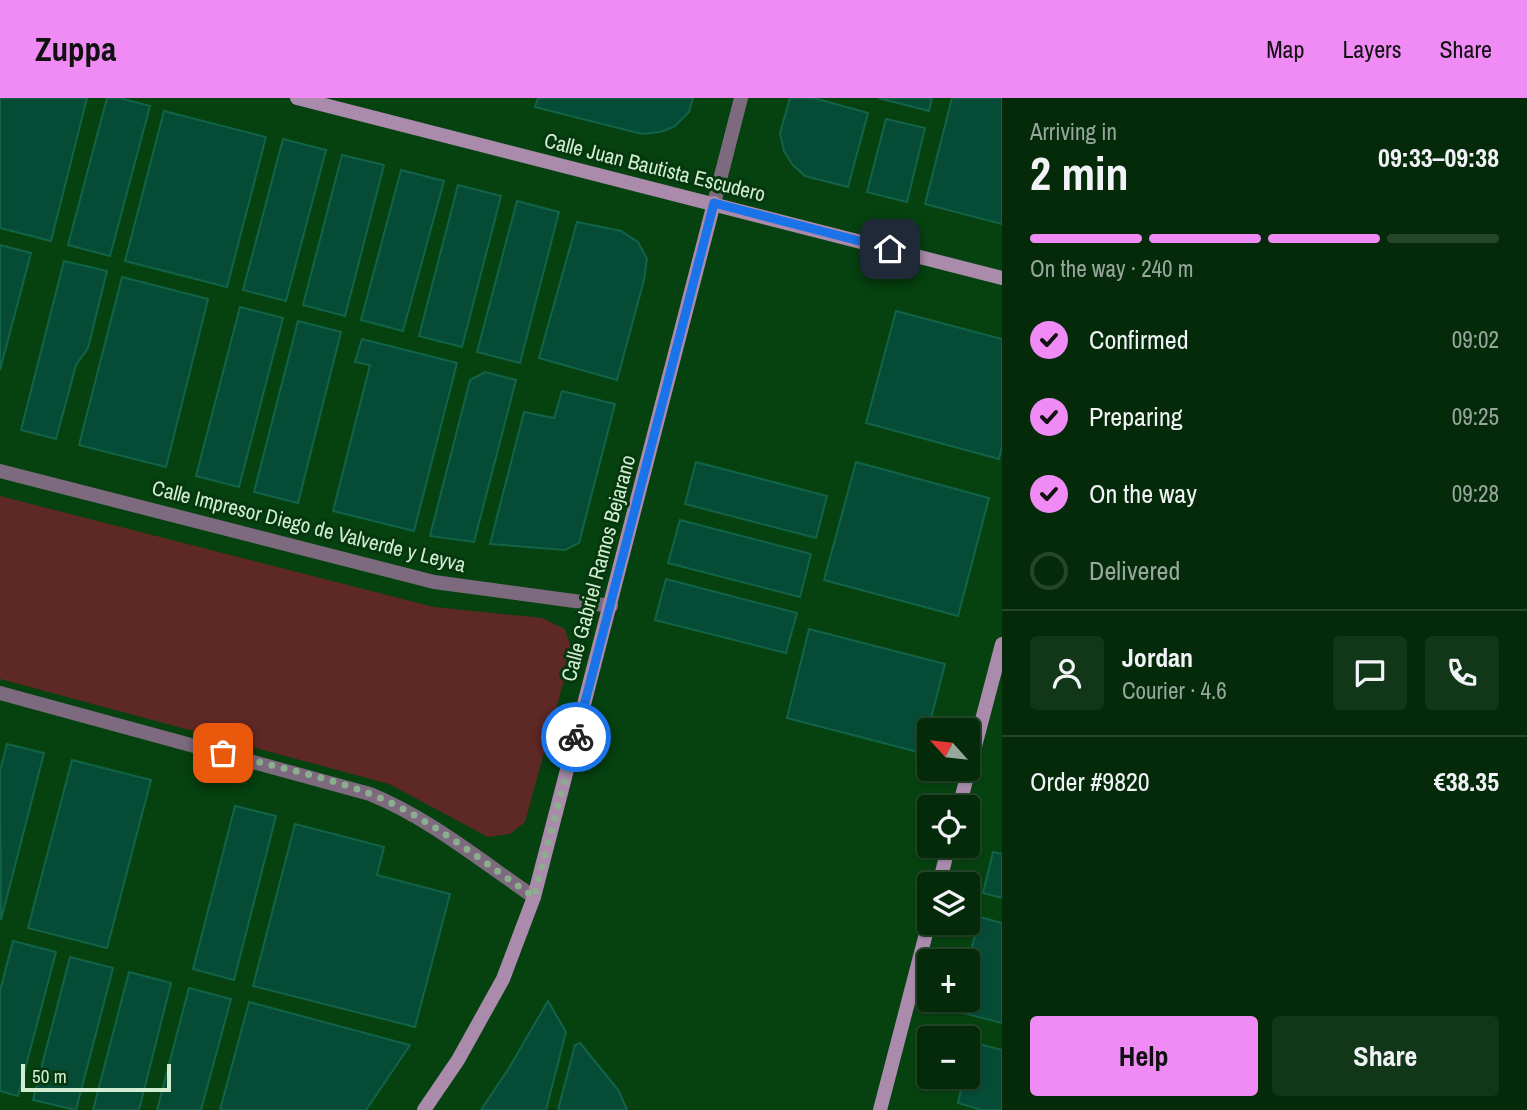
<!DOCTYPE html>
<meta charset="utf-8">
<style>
body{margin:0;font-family:"Archivo Narrow",sans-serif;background:#123618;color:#f1f3f6;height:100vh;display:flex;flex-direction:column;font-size:26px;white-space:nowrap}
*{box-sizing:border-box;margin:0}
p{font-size:23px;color:#97a79c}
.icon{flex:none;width:38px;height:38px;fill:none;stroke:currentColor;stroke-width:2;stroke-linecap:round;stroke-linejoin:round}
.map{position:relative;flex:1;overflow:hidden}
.details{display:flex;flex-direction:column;background:#042a0a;width:525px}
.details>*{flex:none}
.needle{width:46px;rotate:297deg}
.controls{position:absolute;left:917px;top:620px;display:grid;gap:14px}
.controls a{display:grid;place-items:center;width:63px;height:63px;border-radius:7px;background:#042a0a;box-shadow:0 2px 5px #0004,0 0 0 2px #25462b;font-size:35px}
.scale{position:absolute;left:21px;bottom:18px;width:150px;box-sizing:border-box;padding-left:7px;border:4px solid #d3edd3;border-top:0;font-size:19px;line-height:24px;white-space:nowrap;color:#d3edd3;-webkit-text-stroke:5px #06380e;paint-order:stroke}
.pin{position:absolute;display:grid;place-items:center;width:60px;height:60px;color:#fff;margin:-30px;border-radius:14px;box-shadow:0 4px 10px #0006}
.courier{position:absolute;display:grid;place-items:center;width:70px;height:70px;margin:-35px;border:5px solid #1a73e8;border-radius:50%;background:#fff;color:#222;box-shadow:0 2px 9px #0007}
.headline em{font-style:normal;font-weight:800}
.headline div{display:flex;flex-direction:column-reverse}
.headline{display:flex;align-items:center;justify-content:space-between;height:119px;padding:0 28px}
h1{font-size:46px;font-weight:800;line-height:52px}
.bar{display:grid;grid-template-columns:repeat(4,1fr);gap:10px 7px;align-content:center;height:84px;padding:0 28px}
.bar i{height:9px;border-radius:5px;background:#25462b}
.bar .current{background:#f08bf5}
.bar p{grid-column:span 4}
.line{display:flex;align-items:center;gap:18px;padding:0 28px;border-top:2px solid #25462b}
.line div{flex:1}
.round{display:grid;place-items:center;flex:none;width:74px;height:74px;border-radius:7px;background:#123618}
ol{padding:0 28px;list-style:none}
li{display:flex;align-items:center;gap:21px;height:77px}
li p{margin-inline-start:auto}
li .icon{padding:7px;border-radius:50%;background:#f08bf5;color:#111;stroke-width:4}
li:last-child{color:#97a79c}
li i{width:38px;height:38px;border:4px solid #25462b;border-radius:50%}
.action{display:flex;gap:14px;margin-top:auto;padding:14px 28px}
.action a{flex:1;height:80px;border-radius:7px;background:#f08bf5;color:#111;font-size:28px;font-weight:800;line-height:80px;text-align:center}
.action a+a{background:#123618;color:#f1f3f6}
header{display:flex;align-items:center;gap:42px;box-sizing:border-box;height:98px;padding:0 35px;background:#f08bf5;color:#111}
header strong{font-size:33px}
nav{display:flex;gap:38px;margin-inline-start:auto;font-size:24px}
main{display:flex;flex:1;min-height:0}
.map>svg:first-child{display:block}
.built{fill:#064110;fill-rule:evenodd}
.green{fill:#5e2825}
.building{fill:#064b36;stroke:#126348;stroke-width:2}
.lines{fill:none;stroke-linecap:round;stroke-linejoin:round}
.street{stroke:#7d6a7e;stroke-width:14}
.secondary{stroke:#ab8bac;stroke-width:14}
.done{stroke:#8bae8e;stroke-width:7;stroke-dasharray:0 12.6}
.route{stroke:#1a73e8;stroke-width:9}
.labels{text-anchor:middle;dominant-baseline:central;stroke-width:6;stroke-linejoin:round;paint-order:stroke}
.street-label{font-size:21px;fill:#d3edd3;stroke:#06380e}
</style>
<header>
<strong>Zuppa</strong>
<nav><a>Map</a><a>Layers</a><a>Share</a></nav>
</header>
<main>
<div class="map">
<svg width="1002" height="1012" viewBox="0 0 1002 1012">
<rect width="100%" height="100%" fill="#06380e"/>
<path class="built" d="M 0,0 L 1002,0 L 1002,1012 L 0,1012 ZM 929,632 L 968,632 L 968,670 L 929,670 ZM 929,709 L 968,709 L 968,747 L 929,747 ZM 929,786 L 968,786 L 968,824 L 929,824 ZM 929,863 L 968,863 L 968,901 L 929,901 ZM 929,940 L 968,940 L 968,978 L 929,978 Z"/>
<path class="green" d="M 0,398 L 434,509 L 542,520 L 565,531 L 572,553 L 525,724 L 510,736 L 488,739 L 389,686 L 0,581 Z"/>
<g class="building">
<path d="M 0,0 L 87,0 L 51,143 L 0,130 Z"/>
<path d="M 107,0 L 120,0 L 150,8 L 110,158 L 68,147 Z"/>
<path d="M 538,0 L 693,0 L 689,14 L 674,29 L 660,34 L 642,36 L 535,9 Z"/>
<path d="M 790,0 L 814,0 L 868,15 L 848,89 L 805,78 L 792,66 L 784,53 L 780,35 Z"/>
<path d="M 878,0 L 932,0 L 929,13 Z"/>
<path d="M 952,0 L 1002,0 L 1002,126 L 925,106 Z"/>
<path d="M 164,13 L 266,39 L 227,189 L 125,163 Z"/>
<path d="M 886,21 L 925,30 L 907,104 L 867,94 Z"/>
<path d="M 283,41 L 326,52 L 286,203 L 243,192 Z"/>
<path d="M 342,57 L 384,67 L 345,218 L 303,207 Z"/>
<path d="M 401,72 L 444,83 L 403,233 L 361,222 Z"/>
<path d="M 458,87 L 501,98 L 462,249 L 419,238 Z"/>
<path d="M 517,103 L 559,114 L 520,265 L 477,254 Z"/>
<path d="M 577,124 L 621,133 L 638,144 L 647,161 L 644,182 L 617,282 L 539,260 Z"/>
<path d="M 0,147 L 31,155 L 0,272 Z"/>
<path d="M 64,163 L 107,173 L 88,250 L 76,267 L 56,341 L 21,332 Z"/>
<path d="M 122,179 L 208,201 L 166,369 L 79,347 Z"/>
<path d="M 240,209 L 283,220 L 239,389 L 196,378 Z"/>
<path d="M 896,213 L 1002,241 L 1002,348 L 999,361 L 866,325 Z"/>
<path d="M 298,223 L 341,234 L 298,405 L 254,394 Z"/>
<path d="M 362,241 L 457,265 L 414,433 L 333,413 L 370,267 L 355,264 Z"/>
<path d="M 485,274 L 516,282 L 474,444 L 430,438 L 470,282 Z"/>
<path d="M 562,293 L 615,306 L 579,445 L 565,452 L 490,446 L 524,314 L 554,320 Z"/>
<path d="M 696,364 L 827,398 L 816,440 L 685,406 Z"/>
<path d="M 856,364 L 989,400 L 958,518 L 824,482 Z"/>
<path d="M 680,422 L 811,456 L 800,499 L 668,465 Z"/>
<path d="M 666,481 L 797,515 L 786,555 L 655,522 Z"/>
<path d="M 809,531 L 945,566 L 922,655 L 787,620 Z"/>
<path d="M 7,646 L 44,655 L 1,822 L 0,673 Z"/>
<path d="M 72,662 L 151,682 L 107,850 L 28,830 Z"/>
<path d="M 235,708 L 276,718 L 234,882 L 193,871 Z"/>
<path d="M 295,726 L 384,749 L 377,777 L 450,796 L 415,929 L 253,888 Z"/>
<path d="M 993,754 L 1002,756 L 1002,800 L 983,795 Z"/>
<path d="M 980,819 L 1002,825 L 1002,925 L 955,913 L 958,901 L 968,901 L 968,864 Z"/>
<path d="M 13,843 L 56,854 L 18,998 L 0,993 L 0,893 Z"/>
<path d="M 70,859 L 113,870 L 76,1012 L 33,1002 Z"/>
<path d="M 129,874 L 171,885 L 139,1012 L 93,1012 Z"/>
<path d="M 189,890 L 231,901 L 201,1012 L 157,1012 Z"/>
<path d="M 548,903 L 566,934 L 546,1012 L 481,1012 L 509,970 Z"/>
<path d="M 249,904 L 410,947 L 366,1012 L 220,1012 Z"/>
<path d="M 968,943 L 1002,952 L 1002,1012 L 982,1012 L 958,1005 L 962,987 L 935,980 L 968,978 Z"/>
<path d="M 580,945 L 619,993 L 627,1012 L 558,1012 L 575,947 Z"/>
</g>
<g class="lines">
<g class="street">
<path d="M 714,105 L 741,0"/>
<path d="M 0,373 L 434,484 L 611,508"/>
<path d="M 0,595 L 370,696 C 429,720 481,763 534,799"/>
</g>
<g class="secondary">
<path d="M 297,0 L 1002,180"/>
<path d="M 959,709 L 1002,546"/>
<path d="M 939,786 L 949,747"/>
<path d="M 424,1012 L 458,962 L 503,881 L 534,799 L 714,105"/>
<path d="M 880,1012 L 929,824"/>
</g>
</g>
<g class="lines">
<path class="done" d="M 223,655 C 275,669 341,681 389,704 C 440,728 487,767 534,799 L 576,639"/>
<path class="route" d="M 576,639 L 714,105 L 890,151"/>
</g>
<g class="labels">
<g class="street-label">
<text transform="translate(655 69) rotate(14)">Calle Juan Bautista Escudero</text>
<text transform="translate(309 428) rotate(14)">Calle Impresor Diego de Valverde y Leyva</text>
<text transform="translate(598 470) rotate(-75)">Calle Gabriel Ramos Bejarano</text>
</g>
</g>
</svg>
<div class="controls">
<a><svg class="needle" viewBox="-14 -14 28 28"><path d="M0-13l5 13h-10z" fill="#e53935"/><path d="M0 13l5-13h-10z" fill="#97a79c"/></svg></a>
<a><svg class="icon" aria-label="locate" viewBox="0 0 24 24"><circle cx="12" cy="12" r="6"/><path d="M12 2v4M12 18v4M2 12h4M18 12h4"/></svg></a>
<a><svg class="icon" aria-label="layers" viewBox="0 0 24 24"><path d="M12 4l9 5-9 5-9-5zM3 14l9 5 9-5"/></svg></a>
<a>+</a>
<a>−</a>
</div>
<div class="scale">50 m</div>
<div class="pin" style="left:223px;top:655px;background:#ea580c"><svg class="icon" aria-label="bag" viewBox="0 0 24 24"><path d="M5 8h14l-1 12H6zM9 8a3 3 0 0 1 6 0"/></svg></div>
<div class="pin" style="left:890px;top:151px;background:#1f2937"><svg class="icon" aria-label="home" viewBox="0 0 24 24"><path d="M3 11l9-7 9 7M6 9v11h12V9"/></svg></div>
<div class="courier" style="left:576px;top:639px"><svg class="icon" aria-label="bike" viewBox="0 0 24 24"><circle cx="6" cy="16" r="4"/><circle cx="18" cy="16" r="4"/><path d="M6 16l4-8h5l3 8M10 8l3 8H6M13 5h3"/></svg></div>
</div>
<section class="details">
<div class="headline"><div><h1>2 min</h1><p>Arriving in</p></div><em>09:33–09:38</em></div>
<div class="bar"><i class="current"></i><i class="current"></i><i class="current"></i><i></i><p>On the way · 240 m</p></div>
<ol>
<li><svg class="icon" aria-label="check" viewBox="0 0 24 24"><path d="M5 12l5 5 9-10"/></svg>Confirmed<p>09:02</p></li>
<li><svg class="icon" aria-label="check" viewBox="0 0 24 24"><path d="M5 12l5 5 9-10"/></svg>Preparing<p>09:25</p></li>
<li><svg class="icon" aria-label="check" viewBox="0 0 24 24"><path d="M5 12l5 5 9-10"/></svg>On the way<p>09:28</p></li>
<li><i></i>Delivered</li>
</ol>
<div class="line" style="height:126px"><a class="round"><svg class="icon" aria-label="person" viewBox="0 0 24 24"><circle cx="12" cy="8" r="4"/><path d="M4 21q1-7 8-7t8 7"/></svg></a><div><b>Jordan</b><p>Courier · 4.6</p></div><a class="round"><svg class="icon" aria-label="chat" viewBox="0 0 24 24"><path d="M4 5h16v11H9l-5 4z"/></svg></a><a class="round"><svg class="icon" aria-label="phone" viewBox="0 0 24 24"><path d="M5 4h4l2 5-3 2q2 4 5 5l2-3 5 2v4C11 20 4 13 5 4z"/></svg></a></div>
<div class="line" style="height:91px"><div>Order #9820</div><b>€38.35</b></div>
<div class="action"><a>Help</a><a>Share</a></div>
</section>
</main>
